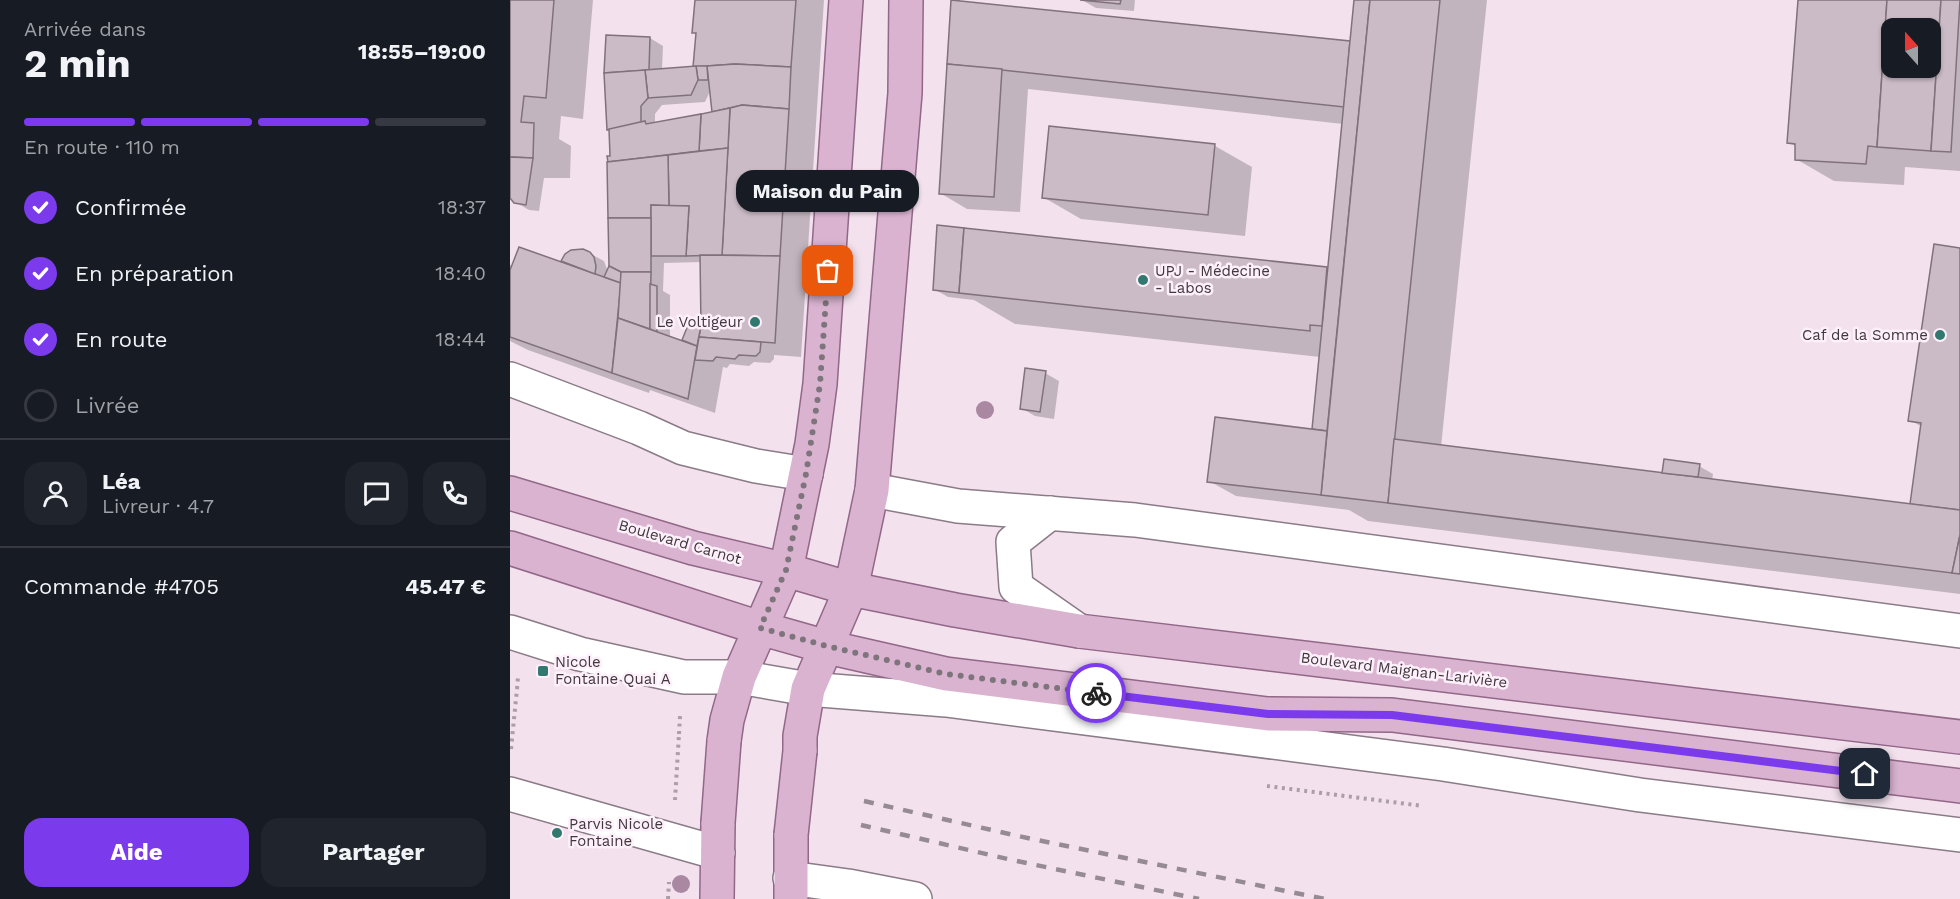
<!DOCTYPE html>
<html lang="fr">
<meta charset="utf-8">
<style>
body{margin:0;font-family:"Work Sans",sans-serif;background:#20242c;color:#f1f3f6;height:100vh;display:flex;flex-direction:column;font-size:22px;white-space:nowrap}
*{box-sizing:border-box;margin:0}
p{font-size:20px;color:#9ea1a6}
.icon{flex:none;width:33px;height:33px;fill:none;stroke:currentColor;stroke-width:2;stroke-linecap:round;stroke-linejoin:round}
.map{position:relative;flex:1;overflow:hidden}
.details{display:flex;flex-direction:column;background:#171b24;width:510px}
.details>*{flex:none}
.needle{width:39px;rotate:339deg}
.tools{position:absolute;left:1371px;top:18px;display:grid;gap:12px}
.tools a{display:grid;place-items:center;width:60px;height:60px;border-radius:12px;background:#171b24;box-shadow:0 2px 4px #0004;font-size:30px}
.pin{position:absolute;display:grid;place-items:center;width:51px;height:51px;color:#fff;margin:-26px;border-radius:12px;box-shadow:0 3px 9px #0006}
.courier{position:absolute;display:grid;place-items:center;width:60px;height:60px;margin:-30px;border:4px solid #7c3aed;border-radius:50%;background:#fff;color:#222;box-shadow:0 2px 8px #0007}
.bubble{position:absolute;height:42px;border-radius:18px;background:#171b24;box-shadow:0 2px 4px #0004;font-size:20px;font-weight:700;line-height:42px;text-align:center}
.summary em{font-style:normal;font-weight:700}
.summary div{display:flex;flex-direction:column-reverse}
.summary{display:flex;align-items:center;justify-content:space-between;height:102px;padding:0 24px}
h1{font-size:39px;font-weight:700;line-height:45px}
.bar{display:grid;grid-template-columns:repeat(4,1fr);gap:9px 6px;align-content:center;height:72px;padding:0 24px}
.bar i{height:8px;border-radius:4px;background:#363941}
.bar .current{background:#7c3aed}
.bar p{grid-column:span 4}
.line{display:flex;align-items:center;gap:15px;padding:0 24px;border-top:2px solid #363941}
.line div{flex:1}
.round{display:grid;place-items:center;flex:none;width:63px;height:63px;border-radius:18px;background:#20242c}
ol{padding:0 24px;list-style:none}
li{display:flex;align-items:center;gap:18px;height:66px}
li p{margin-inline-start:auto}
li .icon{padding:6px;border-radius:50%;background:#7c3aed;color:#fff;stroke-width:4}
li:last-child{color:#9ea1a6}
li i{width:33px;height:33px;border:3px solid #363941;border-radius:50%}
.primary-button{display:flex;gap:12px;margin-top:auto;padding:12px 24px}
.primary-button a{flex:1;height:69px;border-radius:18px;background:#7c3aed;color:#fff;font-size:24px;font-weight:700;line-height:69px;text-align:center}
.primary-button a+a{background:#20242c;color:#f1f3f6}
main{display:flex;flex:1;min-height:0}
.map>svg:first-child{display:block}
.shadow{fill:#0003;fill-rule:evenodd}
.building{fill:#cbbbc6;stroke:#80717c;stroke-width:1.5;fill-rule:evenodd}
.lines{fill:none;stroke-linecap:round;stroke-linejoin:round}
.minor-casing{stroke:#8a7b86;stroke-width:36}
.major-casing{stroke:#926788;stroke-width:36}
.path{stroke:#ab9ea7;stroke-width:4;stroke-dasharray:3 4.5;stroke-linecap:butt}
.minor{stroke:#fff;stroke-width:33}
.major{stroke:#d9b3d0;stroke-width:33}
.rail{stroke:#978b93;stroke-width:4.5;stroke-dasharray:10 10;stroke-linecap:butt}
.major-bridge-casing{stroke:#926788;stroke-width:36;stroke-linecap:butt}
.path-bridge{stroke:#ab9ea7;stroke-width:4;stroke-dasharray:3 4.5;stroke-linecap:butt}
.major-bridge{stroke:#d9b3d0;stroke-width:33}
.tree{fill:#aa88a2}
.done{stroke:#7e747b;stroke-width:6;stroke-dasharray:0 10.8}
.route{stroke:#7c3aed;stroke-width:8}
.poi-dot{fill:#317871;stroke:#fef0fa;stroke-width:2}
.labels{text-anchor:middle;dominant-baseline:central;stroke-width:5;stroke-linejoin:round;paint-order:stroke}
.poi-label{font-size:15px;fill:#3f383d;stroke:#fef0fa;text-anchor:start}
.street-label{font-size:15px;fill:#3f383d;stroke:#fef0fa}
</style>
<main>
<section class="details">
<div class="summary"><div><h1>2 min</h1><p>Arrivée dans</p></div><em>18:55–19:00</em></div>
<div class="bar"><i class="current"></i><i class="current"></i><i class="current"></i><i></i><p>En route · 110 m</p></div>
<ol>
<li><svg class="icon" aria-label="check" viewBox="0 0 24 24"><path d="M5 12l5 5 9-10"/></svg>Confirmée<p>18:37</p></li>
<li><svg class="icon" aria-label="check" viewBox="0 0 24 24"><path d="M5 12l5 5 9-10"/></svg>En préparation<p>18:40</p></li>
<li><svg class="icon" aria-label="check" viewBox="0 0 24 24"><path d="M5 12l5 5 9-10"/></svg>En route<p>18:44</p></li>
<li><i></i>Livrée</li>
</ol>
<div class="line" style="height:108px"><a class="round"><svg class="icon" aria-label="person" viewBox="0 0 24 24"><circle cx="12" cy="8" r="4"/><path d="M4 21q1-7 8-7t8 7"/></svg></a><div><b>Léa</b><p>Livreur · 4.7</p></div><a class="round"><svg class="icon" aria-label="chat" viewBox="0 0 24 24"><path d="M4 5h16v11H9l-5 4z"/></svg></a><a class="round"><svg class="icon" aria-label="phone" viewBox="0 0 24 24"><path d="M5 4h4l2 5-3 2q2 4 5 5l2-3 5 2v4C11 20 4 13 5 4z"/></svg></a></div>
<div class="line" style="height:78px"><div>Commande #4705</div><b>45.47 €</b></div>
<div class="primary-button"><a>Aide</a><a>Partager</a></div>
</section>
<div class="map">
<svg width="1450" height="899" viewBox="0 0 1450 899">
<rect width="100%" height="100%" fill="#f3e2ee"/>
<g class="shadow">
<path d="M 0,0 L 83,0 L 73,119 L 51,116 L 49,139 L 61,146 L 60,178 L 34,178 L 29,211 L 19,210 L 5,202 L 0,196 Z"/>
<path d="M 186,0 L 314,0 L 291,357 L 264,355 L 264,359 L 260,363 L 244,362 L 239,366 L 220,364 L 217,368 L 213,367 L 205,413 L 140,390 L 139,393 L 18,350 L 0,341 L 0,265 L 61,267 L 61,265 L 53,261 L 79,253 L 94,261 L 98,272 L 100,266 L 101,157 L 140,38 L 153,46 L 152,70 L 185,68 L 187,34 L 184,32 ZM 201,89 L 204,113 L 145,124 L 145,114 L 152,105 L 195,102 ZM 192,262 L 193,329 L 181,322 L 181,345 L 160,338 L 160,295 L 153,291 L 154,263 Z"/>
<path d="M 572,0 L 625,0 L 624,11 L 586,8 Z"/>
<path d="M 845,0 L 977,0 L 931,447 L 1154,474 L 1189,466 L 1203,474 L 1202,481 L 1401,505 L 1412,427 L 1400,420 L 1425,246 L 1450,250 L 1450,594 L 858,521 L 839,510 L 726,496 L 699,481 L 803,430 L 810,357 L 505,324 L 464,300 L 438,297 L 424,289 L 819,270 L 833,124 L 518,89 L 510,212 L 457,209 L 430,193 L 443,2 L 841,43 Z"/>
<path d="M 1289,0 L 1450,0 L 1450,171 L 1395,167 L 1394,185 L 1324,181 L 1286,159 L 1287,147 L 1279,142 ZM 1382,28 L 1420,28 L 1420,68 L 1382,68 Z"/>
<path d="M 705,146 L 742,167 L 735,236 L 571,219 L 533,197 Z"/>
<path d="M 535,373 L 549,381 L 544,419 L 525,416 L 511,408 Z"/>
</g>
<g class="building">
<path d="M 0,0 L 44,0 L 36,98 L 14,96 L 11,122 L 24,123 L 23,158 L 0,157 Z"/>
<path d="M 185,0 L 286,0 L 281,67 L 225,64 L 183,67 L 186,33 L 182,33 Z"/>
<path d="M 441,0 L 840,41 L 834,107 L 437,64 Z"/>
<path d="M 570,0 L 611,0 L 610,4 Z"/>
<path d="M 844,0 L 860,0 L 817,431 L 802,429 Z"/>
<path d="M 860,0 L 930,0 L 878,503 L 811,495 Z"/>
<path d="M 1288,0 L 1377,0 L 1367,147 L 1358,146 L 1356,164 L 1285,160 L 1285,144 L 1277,143 Z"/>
<path d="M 1377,0 L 1431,0 L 1421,151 L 1367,147 ZM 1382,28 L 1420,28 L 1420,68 L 1382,68 Z"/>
<path d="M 1431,0 L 1450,0 L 1441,152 L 1421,151 Z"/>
<path d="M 96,35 L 140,37 L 139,70 L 94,73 Z"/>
<path d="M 225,64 L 281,67 L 279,109 L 232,105 L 202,112 L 197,66 Z"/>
<path d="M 437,64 L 492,69 L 484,197 L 429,194 Z"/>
<path d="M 186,66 L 197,66 L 198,80 L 188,80 Z"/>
<path d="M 186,66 L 188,80 L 181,95 L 138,98 L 135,70 Z"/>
<path d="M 135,70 L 138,98 L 131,106 L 131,123 L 97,130 L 94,73 Z"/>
<path d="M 232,105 L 279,109 L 270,256 L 212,255 L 220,108 Z"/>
<path d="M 220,108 L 218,148 L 189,151 L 191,114 Z"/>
<path d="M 191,114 L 189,151 L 98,162 L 97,156 L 100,156 L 99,129 L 135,121 L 136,124 Z"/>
<path d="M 539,126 L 705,144 L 698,215 L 532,198 Z"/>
<path d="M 218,148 L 212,255 L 176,256 L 179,206 L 159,206 L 158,155 Z"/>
<path d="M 158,155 L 159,206 L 141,205 L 141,218 L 98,218 L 97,162 Z"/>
<path d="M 0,157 L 23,158 L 16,205 L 4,203 L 0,198 Z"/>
<path d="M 141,205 L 179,206 L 176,256 L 141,256 Z"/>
<path d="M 98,218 L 141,218 L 141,272 L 111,272 L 99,266 Z"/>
<path d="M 427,225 L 454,228 L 449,293 L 423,290 Z"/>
<path d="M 454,228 L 817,267 L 812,326 L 800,325 L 800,331 L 449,293 Z"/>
<path d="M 1424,244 L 1450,248 L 1450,510 L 1400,504 L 1411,423 L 1398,421 Z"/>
<path d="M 9,247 L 111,283 L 102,373 L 0,337 L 0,270 Z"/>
<path d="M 73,249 L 80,252 L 84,257 L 86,266 L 85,274 L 51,261 L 55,254 L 61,250 Z"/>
<path d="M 190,255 L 270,256 L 265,343 L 189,337 L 191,326 Z"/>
<path d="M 99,266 L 111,272 L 111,283 L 94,277 Z"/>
<path d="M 111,272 L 141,272 L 140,329 L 108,318 Z"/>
<path d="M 140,284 L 147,286 L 147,332 L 140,329 Z"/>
<path d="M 108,318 L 187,346 L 178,399 L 102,373 Z"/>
<path d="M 180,320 L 191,326 L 187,346 L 172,340 Z"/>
<path d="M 189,337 L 251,342 L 250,352 L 246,356 L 229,355 L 225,359 L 206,357 L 203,361 L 185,360 Z"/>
<path d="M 515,368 L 536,371 L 530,412 L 510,409 Z"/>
<path d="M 705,417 L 817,431 L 811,495 L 697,482 Z"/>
<path d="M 884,439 L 1450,510 L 1450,535 L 1442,573 L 878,503 Z"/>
<path d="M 1154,459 L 1190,464 L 1188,477 L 1152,473 Z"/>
<path d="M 1450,535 L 1450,574 L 1442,573 Z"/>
</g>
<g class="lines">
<defs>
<g id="minor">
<path d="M 0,379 L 129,428 L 173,448 L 246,466 L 296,474"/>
<path d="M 362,490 L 448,506 L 625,520 L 1450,631"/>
<path d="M 540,513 L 503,542 L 506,587 L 569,631"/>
<path d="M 0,632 L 70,654 L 174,677 L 229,677 L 298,689 L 436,700 L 933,764 L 1130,795 L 1450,835"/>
<path d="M 0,794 L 208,853"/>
<path d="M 280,878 L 338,886 L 405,899"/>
</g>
<g id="major">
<path d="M 0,493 L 183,548 L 276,570 L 341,589 L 445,610 L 569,631 L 1450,737"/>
<path d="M 0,548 L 250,628 L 317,647 L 436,674 L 758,714 L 882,715 L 1450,786"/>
<path d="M 214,741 L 217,720 L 229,677 L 276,570 L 302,444 L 310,384 L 336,0"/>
<path d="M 290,751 L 290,736 L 298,689 L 341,589 L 362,490 L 395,93 L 396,0"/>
<path d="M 281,835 L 281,899"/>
<path d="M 207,899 L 208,823"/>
</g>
</defs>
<use href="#minor" class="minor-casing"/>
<use href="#major" class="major-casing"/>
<g class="path">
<path d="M 7,689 L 8,677"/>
<path d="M 169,734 L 170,716"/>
<path d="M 757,786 L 913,806"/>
<path d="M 158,899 L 159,882"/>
</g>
<use href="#minor" class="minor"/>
<use href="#major" class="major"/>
<g class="rail">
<path d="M 354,801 L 508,836 L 815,899"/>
<path d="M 351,825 L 502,860 L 689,899"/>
</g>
<defs>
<g id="major-bridge">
<path d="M 208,823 L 214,741"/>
<path d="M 281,835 L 290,751"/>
</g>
</defs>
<use href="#major-bridge" class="major-bridge-casing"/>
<g class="path-bridge">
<path d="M 1,749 L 7,689"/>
<path d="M 165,800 L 169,734"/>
</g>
<use href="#major-bridge" class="major-bridge"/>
</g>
<g class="tree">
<circle cx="475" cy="410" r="9"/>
<circle cx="171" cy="884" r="9"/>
</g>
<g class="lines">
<path class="done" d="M 318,271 L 310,384 L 296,474 L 276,570 L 250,628 L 317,646 L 436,674 L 586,693"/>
<path class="route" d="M 586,693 L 758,714 L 882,715 L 1355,774"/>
</g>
<g class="poi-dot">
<circle cx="633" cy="280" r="6"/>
<circle cx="245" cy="322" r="6"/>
<circle cx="1430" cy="335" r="6"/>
<rect x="27" y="665" width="12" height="12" rx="3"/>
<circle cx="47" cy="833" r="6"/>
</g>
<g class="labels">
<g class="poi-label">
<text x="645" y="271">UPJ - Médecine<tspan x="645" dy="17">- Labos</tspan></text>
<text x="233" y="322" text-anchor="end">Le Voltigeur</text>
<text x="1418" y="335" text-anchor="end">Caf de la Somme</text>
<text x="45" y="662">Nicole<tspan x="45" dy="17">Fontaine Quai A</tspan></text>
<text x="59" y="824">Parvis Nicole<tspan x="59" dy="17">Fontaine</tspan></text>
</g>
<g class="street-label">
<text transform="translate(170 542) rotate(16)">Boulevard Carnot</text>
<text transform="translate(894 670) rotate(7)">Boulevard Maignan-Larivière</text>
</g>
</g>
</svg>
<div class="tools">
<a><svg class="needle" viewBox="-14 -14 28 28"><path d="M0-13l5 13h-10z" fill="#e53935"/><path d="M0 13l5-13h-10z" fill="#9ea1a6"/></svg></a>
</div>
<div class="pin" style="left:318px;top:271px;background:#ea580c"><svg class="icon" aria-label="bag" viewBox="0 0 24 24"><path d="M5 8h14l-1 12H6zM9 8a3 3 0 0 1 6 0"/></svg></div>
<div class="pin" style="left:1355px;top:774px;background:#1f2937"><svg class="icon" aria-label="home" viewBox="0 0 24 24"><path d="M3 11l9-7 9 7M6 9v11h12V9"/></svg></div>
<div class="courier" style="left:586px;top:693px"><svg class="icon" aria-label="bike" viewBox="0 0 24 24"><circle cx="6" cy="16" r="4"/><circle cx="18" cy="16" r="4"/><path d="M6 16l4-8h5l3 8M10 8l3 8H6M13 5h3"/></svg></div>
<div class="bubble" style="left:226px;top:170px;width:183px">Maison du Pain</div>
</div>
</main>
